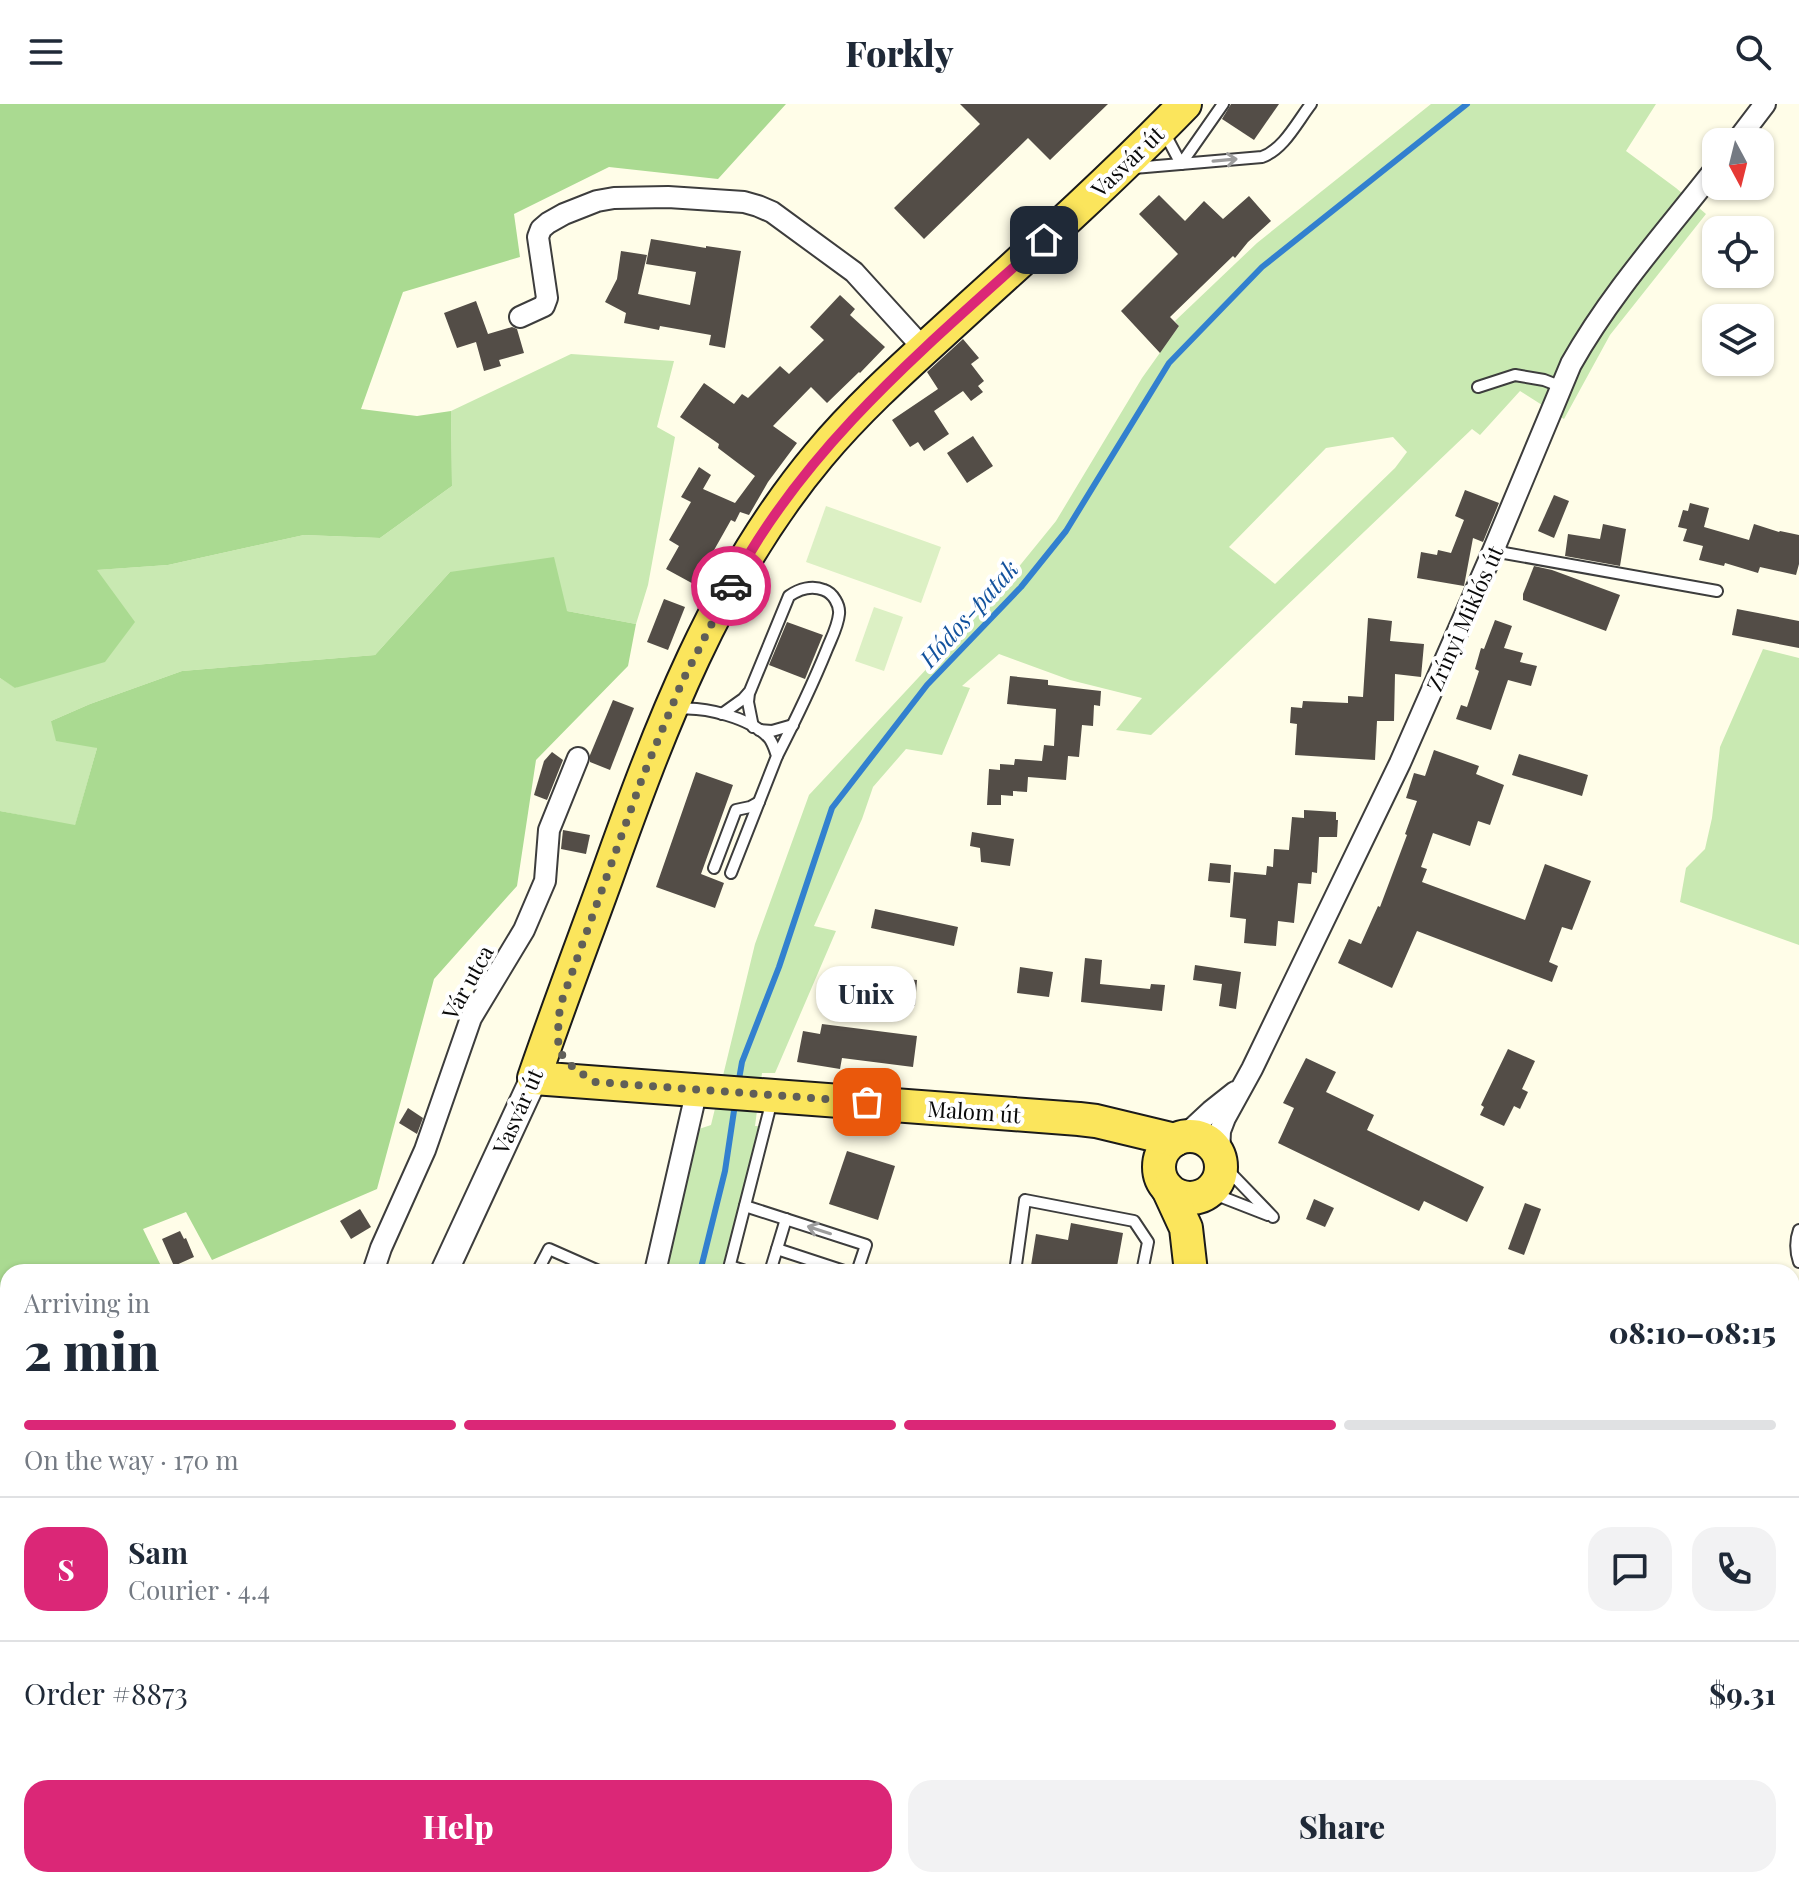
<!DOCTYPE html>
<meta charset="utf-8">
<style>
body{margin:0;font-family:"Playfair Display",serif;background:#f2f2f3;color:#1f2937;height:100vh;display:flex;flex-direction:column;font-size:30px;white-space:nowrap}
*{box-sizing:border-box;margin:0}
p{font-size:26px;color:#747a83}
.icon{flex:none;width:44px;height:44px;fill:none;stroke:currentColor;stroke-width:2;stroke-linecap:round;stroke-linejoin:round}
.map{position:relative;flex:1;overflow:hidden}
.drawer{position:absolute;left:0px;top:1160px;width:1800px;height:624px;display:flex;flex-direction:column;background:#fff;border-radius:24px 24px 0 0;box-shadow:0 2px 6px #0004}
.drawer>*{flex:none}
.needle{width:52px;rotate:173deg}
.tools{position:absolute;left:1702px;top:24px;display:grid;gap:16px}
.tools a{display:grid;place-items:center;width:72px;height:72px;border-radius:16px;background:#fff;box-shadow:0 2px 6px #0004;font-size:40px}
.pin{position:absolute;display:grid;place-items:center;width:68px;height:68px;color:#fff;margin:-34px;border-radius:16px;box-shadow:0 4px 12px #0006}
.courier{position:absolute;display:grid;place-items:center;width:80px;height:80px;margin:-40px;border:6px solid #db2777;border-radius:50%;background:#fff;color:#222;box-shadow:0 2px 10px #0007}
.bubble{position:absolute;height:56px;border-radius:24px;background:#fff;box-shadow:0 2px 6px #0004;font-size:26px;font-weight:800;line-height:56px;text-align:center}
.overview em{font-style:normal;font-weight:800}
.overview div{display:flex;flex-direction:column-reverse}
.overview{display:flex;align-items:center;justify-content:space-between;height:136px;padding:0 24px}
h1{font-size:52px;font-weight:800;line-height:60px}
.bar{display:grid;grid-template-columns:repeat(4,1fr);gap:12px 8px;align-content:center;height:96px;padding:0 24px}
.bar i{height:10px;border-radius:6px;background:#e0e1e3}
.bar .on{background:#db2777}
.bar p{grid-column:span 4}
.line{display:flex;align-items:center;gap:20px;padding:0 24px;border-top:2px solid #e0e1e3}
.line div{flex:1}
.round{display:grid;place-items:center;flex:none;width:84px;height:84px;border-radius:24px;background:#f2f2f3}
.cta{display:flex;gap:16px;margin-top:auto;padding:16px 24px}
.cta a{flex:1;height:92px;border-radius:24px;background:#db2777;color:#fff;font-size:32px;font-weight:800;line-height:92px;text-align:center}
.cta a+a{background:#f2f2f3;color:#1f2937}
header{display:flex;justify-content:space-between;align-items:center;height:104px;padding:0 24px;background:#fff;font-size:36px;font-weight:800}
.map>svg:first-child{display:block}
.green{fill:#c9e9b2;fill-rule:evenodd}
.forest{fill:#aada91}
.pitch{fill:#dcf0c4}
.lines{fill:none;stroke-linecap:round;stroke-linejoin:round}
.stream{stroke:#3280cf;stroke-width:6}
.building{fill:#534d47}
.service-casing{stroke:#3d3d3d;stroke-width:14}
.minor-casing{stroke:#3d3d3d;stroke-width:24}
.tertiary-casing{stroke:#3d3d3d;stroke-width:30}
.primary-casing{stroke:#1b1b1b;stroke-width:36}
.service{stroke:#fff;stroke-width:10}
.minor{stroke:#fff;stroke-width:20}
.tertiary{stroke:#fff;stroke-width:26}
.primary{stroke:#fbe55c;stroke-width:32}
.oneway{stroke:#9d9d9d}
.done{stroke:#605f58;stroke-width:8;stroke-dasharray:0 14.4}
.route{stroke:#db2777;stroke-width:10}
.labels{text-anchor:middle;dominant-baseline:central;stroke-width:8;stroke-linejoin:round;paint-order:stroke}
.street-label{font-size:22px;fill:#0a0a0a;stroke:#fff}
.water-label{font-size:24px;font-style:italic;fill:#13529d;stroke:#fff}
</style>
<header><svg class="icon" aria-label="menu" viewBox="0 0 24 24"><path d="M4 6h16M4 12h16M4 18h16"/></svg>Forkly<svg class="icon" aria-label="search" viewBox="0 0 24 24"><circle cx="10" cy="10" r="6"/><path d="M15 15l6 6"/></svg></header>
<div class="map">
<svg width="1799" height="1784" viewBox="0 0 1799 1784">
<rect width="100%" height="100%" fill="#fffde8"/>
<g class="green">
<path d="M 1431,0 L 1656,0 L 1626,47 L 1676,84 L 1706,110 L 1610,231 L 1564,315 L 1520,287 L 1480,331 L 1472,325 L 1151,631 L 1116,626 L 1142,594 L 1070,576 L 999,550 L 962,582 L 970,584 L 942,651 L 906,645 L 873,683 L 862,715 L 814,822 L 836,827 L 775,969 L 762,969 L 755,1022 L 761,1022 L 721,1168 L 666,1168 L 696,1026 L 711,1021 L 755,840 L 809,691 L 1000,486 L 1056,417 L 1142,274 L 1179,222 L 1175,217 L 1257,139 ZM 1393,333 L 1407,348 L 1395,364 L 1275,480 L 1229,443 L 1326,344 Z"/>
<path d="M 571,250 L 674,257 L 657,323 L 675,333 L 648,481 L 636,520 L 567,507 L 450,468 L 375,551 L 182,567 L 90,600 L 51,617 L 97,644 L 75,722 L 0,707 L 0,574 L 16,584 L 96,466 L 168,461 L 304,431 L 380,434 L 452,382 L 451,307 Z"/>
<path d="M 1763,545 L 1799,554 L 1799,841 L 1680,798 L 1686,764 L 1705,745 L 1712,714 L 1720,643 Z"/>
<path d="M 438,1776 L 513,1776 L 508,1784 L 434,1784 Z"/>
</g>
<g class="forest">
<path d="M 0,0 L 786,0 L 718,75 L 609,63 L 514,110 L 520,153 L 403,188 L 361,305 L 417,312 L 451,307 L 452,382 L 380,434 L 304,431 L 168,461 L 97,466 L 135,518 L 105,558 L 15,584 L 0,574 Z"/>
<path d="M 554,453 L 567,507 L 636,520 L 628,562 L 536,656 L 517,782 L 434,875 L 377,1085 L 212,1156 L 186,1108 L 143,1125 L 164,1168 L 8,1168 L 8,1531 L 0,1536 L 0,707 L 75,721 L 97,644 L 56,637 L 51,617 L 90,600 L 182,567 L 375,551 L 450,468 Z"/>
</g>
<g class="pitch">
<path d="M 826,402 L 941,443 L 921,499 L 806,458 Z"/>
<path d="M 874,503 L 903,513 L 884,567 L 855,557 Z"/>
</g>
<g class="lines">
<g class="stream">
<path d="M 738,981 L 742,958 L 779,863 L 832,704 L 927,581 L 1021,483 L 1066,427 L 1169,259 L 1262,163 L 1467,0"/>
<path d="M 700,1168 L 725,1067 L 735,1000"/>
<path d="M 471,1784 L 475,1776"/>
</g>
</g>
<g class="building">
<path d="M 960,0 L 1108,0 L 1050,56 L 1028,34 L 924,135 L 894,104 L 980,20 Z"/>
<path d="M 1231,0 L 1279,0 L 1254,36 L 1222,15 Z"/>
<path d="M 1159,91 L 1185,117 L 1204,97 L 1223,115 L 1249,92 L 1271,117 L 1248,138 L 1235,154 L 1233,152 L 1170,213 L 1179,222 L 1160,249 L 1121,207 L 1178,150 L 1139,110 Z"/>
<path d="M 651,135 L 706,144 L 706,142 L 741,147 L 725,244 L 709,241 L 711,231 L 660,222 L 659,226 L 624,219 L 626,209 L 605,198 L 617,175 L 621,147 L 647,151 L 638,190 L 690,201 L 696,168 L 646,160 Z"/>
<path d="M 840,191 L 855,205 L 850,211 L 885,243 L 860,269 L 859,268 L 827,299 L 811,283 L 773,322 L 797,339 L 768,378 L 749,411 L 740,408 L 735,418 L 731,416 L 709,455 L 713,457 L 699,483 L 666,465 L 679,442 L 669,436 L 691,398 L 681,393 L 699,363 L 711,371 L 703,385 L 735,399 L 755,372 L 718,344 L 719,340 L 680,313 L 704,279 L 734,300 L 742,290 L 748,294 L 780,262 L 789,270 L 824,236 L 810,223 Z"/>
<path d="M 476,197 L 488,230 L 512,223 L 517,225 L 524,249 L 499,256 L 501,262 L 484,267 L 476,238 L 457,244 L 444,209 Z"/>
<path d="M 963,235 L 979,254 L 971,260 L 984,277 L 978,282 L 983,288 L 971,297 L 963,287 L 934,307 L 949,330 L 924,347 L 918,338 L 910,343 L 892,316 L 938,285 L 927,268 Z"/>
<path d="M 973,332 L 993,362 L 967,379 L 947,349 Z"/>
<path d="M 1465,386 L 1499,399 L 1483,438 L 1473,434 L 1464,482 L 1417,474 L 1421,448 L 1437,451 L 1438,446 L 1451,449 L 1464,416 L 1455,412 Z"/>
<path d="M 1554,391 L 1569,397 L 1554,434 L 1538,427 Z"/>
<path d="M 1690,399 L 1709,404 L 1704,423 L 1749,436 L 1754,420 L 1779,428 L 1780,427 L 1799,431 L 1799,460 L 1796,471 L 1760,463 L 1758,469 L 1725,459 L 1724,462 L 1699,456 L 1703,442 L 1683,437 L 1687,425 L 1678,423 L 1683,406 L 1688,407 Z"/>
<path d="M 1603,420 L 1626,425 L 1620,462 L 1565,452 L 1568,430 L 1600,435 Z"/>
<path d="M 1534,462 L 1552,466 L 1620,491 L 1606,527 L 1523,496 L 1523,490 Z"/>
<path d="M 664,495 L 685,503 L 668,546 L 647,538 Z"/>
<path d="M 1737,505 L 1799,517 L 1799,544 L 1732,531 Z"/>
<path d="M 1368,514 L 1392,517 L 1390,537 L 1424,540 L 1421,573 L 1395,570 L 1394,617 L 1377,617 L 1375,656 L 1295,651 L 1297,620 L 1290,619 L 1291,603 L 1302,604 L 1303,597 L 1348,599 L 1348,592 L 1363,593 Z"/>
<path d="M 1495,516 L 1512,522 L 1504,544 L 1523,549 L 1520,558 L 1537,562 L 1531,582 L 1508,576 L 1491,626 L 1456,615 L 1461,601 L 1467,603 L 1479,567 L 1475,565 L 1481,544 L 1484,545 Z"/>
<path d="M 787,518 L 823,531 L 805,575 L 769,561 Z"/>
<path d="M 1010,572 L 1048,576 L 1048,581 L 1101,587 L 1100,602 L 1094,601 L 1093,622 L 1082,621 L 1079,653 L 1068,652 L 1066,676 L 1028,673 L 1027,688 L 1013,687 L 1013,692 L 1001,691 L 1001,701 L 987,701 L 989,665 L 1000,666 L 1000,660 L 1014,661 L 1015,655 L 1042,657 L 1044,641 L 1054,642 L 1056,605 L 1007,600 Z"/>
<path d="M 613,596 L 634,604 L 610,666 L 590,658 L 590,651 Z"/>
<path d="M 1434,646 L 1479,662 L 1476,670 L 1504,681 L 1490,721 L 1478,717 L 1470,742 L 1433,729 L 1421,763 L 1427,765 L 1422,778 L 1525,816 L 1545,760 L 1591,777 L 1572,826 L 1562,823 L 1549,858 L 1558,862 L 1552,878 L 1417,827 L 1392,884 L 1338,859 L 1349,835 L 1361,840 L 1378,802 L 1380,803 L 1407,731 L 1405,730 L 1417,697 L 1406,694 L 1414,669 L 1425,672 Z"/>
<path d="M 552,648 L 563,656 L 547,696 L 534,691 L 544,657 Z"/>
<path d="M 1519,650 L 1588,671 L 1582,692 L 1512,671 Z"/>
<path d="M 696,668 L 733,681 L 701,770 L 724,779 L 715,804 L 656,783 Z"/>
<path d="M 1304,706 L 1336,708 L 1336,716 L 1338,716 L 1337,733 L 1319,733 L 1317,769 L 1312,768 L 1311,780 L 1298,779 L 1294,819 L 1278,817 L 1276,842 L 1244,839 L 1246,815 L 1230,813 L 1234,768 L 1266,771 L 1267,762 L 1273,763 L 1274,745 L 1289,746 L 1292,713 L 1304,714 Z"/>
<path d="M 563,726 L 590,731 L 586,750 L 561,745 Z"/>
<path d="M 972,728 L 1014,735 L 1010,762 L 981,758 L 980,744 L 970,742 Z"/>
<path d="M 1210,759 L 1231,761 L 1230,779 L 1208,777 Z"/>
<path d="M 875,805 L 958,823 L 954,842 L 871,824 Z"/>
<path d="M 1085,854 L 1102,856 L 1100,880 L 1150,885 L 1151,880 L 1165,881 L 1162,907 L 1081,898 Z"/>
<path d="M 1195,861 L 1241,868 L 1236,905 L 1219,902 L 1222,880 L 1193,876 Z"/>
<path d="M 1020,863 L 1053,868 L 1049,893 L 1017,889 Z"/>
<path d="M 875,872 L 917,876 L 915,902 L 873,899 Z"/>
<path d="M 822,920 L 917,932 L 913,963 L 842,954 L 840,965 L 797,958 L 803,927 L 820,930 Z"/>
<path d="M 1508,945 L 1535,957 L 1522,985 L 1528,988 L 1520,1005 L 1514,1002 L 1504,1022 L 1480,1011 L 1484,1003 L 1481,1001 Z"/>
<path d="M 1306,954 L 1336,968 L 1326,988 L 1374,1011 L 1367,1026 L 1484,1083 L 1467,1118 L 1424,1097 L 1419,1107 L 1278,1039 L 1294,1004 L 1283,999 Z"/>
<path d="M 408,1004 L 423,1014 L 417,1030 L 399,1019 Z"/>
<path d="M 847,1047 L 895,1062 L 878,1116 L 829,1100 Z"/>
<path d="M 1314,1095 L 1334,1104 L 1325,1123 L 1306,1115 Z"/>
<path d="M 1525,1099 L 1541,1105 L 1524,1151 L 1508,1145 Z"/>
<path d="M 360,1105 L 371,1123 L 351,1135 L 340,1117 Z"/>
<path d="M 1071,1119 L 1123,1129 L 1116,1168 L 1030,1168 L 1036,1130 L 1068,1136 Z"/>
<path d="M 180,1127 L 184,1135 L 186,1134 L 194,1153 L 174,1162 L 162,1135 Z"/>
</g>
<g class="lines">
<defs>
<g id="service">
<path d="M 1164,28 L 1181,60 L 1223,0"/>
<path d="M 1134,64 L 1262,53 C 1284,45 1297,18 1311,0"/>
<path d="M 1478,283 L 1515,271 L 1544,276 L 1562,283"/>
<path d="M 1493,447 L 1717,487"/>
<path d="M 749,589 L 748,598 L 753,623"/>
<path d="M 678,605 C 704,602 751,614 769,634 C 773,639 775,646 777,652 L 731,769"/>
<path d="M 722,610 L 743,595 L 750,587 L 789,492 C 799,485 812,481 824,486 C 833,489 840,501 839,510 C 838,522 831,535 827,545 C 812,582 795,617 777,652"/>
<path d="M 759,626 L 772,627 L 793,621"/>
<path d="M 714,764 L 736,706 L 750,703 L 759,698"/>
<path d="M 1221,1059 L 1273,1113"/>
<path d="M 1209,1088 L 1268,1111"/>
<path d="M 745,1102 L 866,1141 L 857,1168"/>
<path d="M 1799,1126 C 1795,1137 1795,1146 1799,1158"/>
<path d="M 777,1145 L 847,1168"/>
<path d="M 730,1162 L 748,1168"/>
<path d="M 537,1168 L 549,1145 L 601,1168"/>
<path d="M 728,1168 L 772,996"/>
<path d="M 770,1168 L 786,1115"/>
<path d="M 1015,1168 L 1025,1096 L 1134,1117 L 1148,1138 L 1142,1168"/>
<path d="M 126,1784 L 129,1776"/>
</g>
<g id="minor">
<path d="M 1736,38 L 1765,0"/>
<path d="M 520,213 L 544,202 L 547,194 L 538,133 L 541,125 L 548,119 L 564,110 L 597,97 L 614,94 L 668,93 L 744,98 L 758,102 L 772,108 L 854,168 L 924,245"/>
<path d="M 1183,1033 L 1211,1007 L 1235,988"/>
<path d="M 1219,1051 L 1220,1027 L 1225,1014 L 1252,965 L 1400,659 L 1493,447 L 1571,260 C 1611,189 1666,128 1716,64"/>
<path d="M 373,1168 L 381,1144 L 425,1046 L 471,914 L 524,826 L 545,777 L 549,726 L 578,654"/>
<path d="M 655,1168 L 697,985"/>
<path d="M 1792,1361 L 1799,1356"/>
<path d="M 0,1566 L 8,1560"/>
<path d="M 1120,1776 L 1141,1784"/>
<path d="M 424,1784 L 428,1776"/>
</g>
<g id="tertiary">
<path d="M 444,1168 L 534,974"/>
<path d="M 0,1621 L 8,1617"/>
</g>
<g id="primary">
<circle cx="1190" cy="1063" r="31"/>
<path d="M 1175,1036 L 1096,1017 L 1079,1015 L 534,974 C 557,907 582,841 606,775 C 659,626 716,474 819,351 C 864,297 918,251 970,203 C 1043,137 1116,71 1185,0"/>
<path d="M 1168,1085 L 1186,1124 L 1191,1168"/>
<path d="M 1090,1784 L 1091,1776"/>
</g>
</defs>
<use href="#service" class="service-casing"/>
<use href="#minor" class="minor-casing"/>
<use href="#tertiary" class="tertiary-casing"/>
<use href="#primary" class="primary-casing"/>
<use href="#service" class="service"/>
<use href="#minor" class="minor"/>
<use href="#tertiary" class="tertiary"/>
<use href="#primary" class="primary"/>
</g>
<defs><path id="oneway-shaft" d="M-6 0H5M1.5-3L5.5 0L1.5 3" fill="none" stroke-width="1.6" stroke-linecap="round" stroke-linejoin="round" transform="scale(2)"/></defs>
<g class="oneway">
<use href="#oneway-shaft" transform="translate(1225 56) rotate(-5)"/>
<use href="#oneway-shaft" transform="translate(819 1126) rotate(-162)"/>
</g>
<g class="lines">
<path class="done" d="M 731,482 L 682,578 L 643,672 L 560,902 C 556,949 554,952 595,978 L 867,998"/>
<path class="route" d="M 731,482 C 806,340 927,242 1044,136"/>
</g>
<g class="labels">
<g class="street-label">
<text transform="translate(1127 57) rotate(-44)">Vasvár út</text>
<text transform="translate(1464 514) rotate(-66)">Zrínyi Miklós út</text>
<text transform="translate(467 878) rotate(-61)">Vár utca</text>
<text transform="translate(517 1007) rotate(-66)">Vasvár út</text>
<text transform="translate(974 1007) rotate(4)">Malom út</text>
</g>
<g class="water-label">
<text transform="translate(968 509) rotate(-48)">Hódos-patak</text>
</g>
</g>
</svg>
<div class="tools">
<a><svg class="needle" viewBox="-14 -14 28 28"><path d="M0-13l5 13h-10z" fill="#e53935"/><path d="M0 13l5-13h-10z" fill="#747a83"/></svg></a>
<a><svg class="icon" aria-label="locate" viewBox="0 0 24 24"><circle cx="12" cy="12" r="6"/><path d="M12 2v4M12 18v4M2 12h4M18 12h4"/></svg></a>
<a><svg class="icon" aria-label="layers" viewBox="0 0 24 24"><path d="M12 4l9 5-9 5-9-5zM3 14l9 5 9-5"/></svg></a>
</div>
<div class="pin" style="left:867px;top:998px;background:#ea580c"><svg class="icon" aria-label="bag" viewBox="0 0 24 24"><path d="M5 8h14l-1 12H6zM9 8a3 3 0 0 1 6 0"/></svg></div>
<div class="pin" style="left:1044px;top:136px;background:#1f2937"><svg class="icon" aria-label="home" viewBox="0 0 24 24"><path d="M3 11l9-7 9 7M6 9v11h12V9"/></svg></div>
<div class="courier" style="left:731px;top:482px"><svg class="icon" aria-label="car" viewBox="0 0 24 24"><path d="M5 17H2v-5l4-1 3-4h7l3 4 3 1v5h-3M9 17h6M6 11h13"/><circle cx="7" cy="17" r="2"/><circle cx="17" cy="17" r="2"/></svg></div>
<div class="bubble" style="left:816px;top:862px;width:100px">Unix</div>
<section class="drawer">
<div class="overview"><div><h1>2 min</h1><p>Arriving in</p></div><em>08:10–08:15</em></div>
<div class="bar"><i class="on"></i><i class="on"></i><i class="on"></i><i></i><p>On the way · 170 m</p></div>
<div class="line" style="height:144px"><b class="round" style="background:#db2777;color:#fff">S</b><div><b>Sam</b><p>Courier · 4.4</p></div><a class="round"><svg class="icon" aria-label="chat" viewBox="0 0 24 24"><path d="M4 5h16v11H9l-5 4z"/></svg></a><a class="round"><svg class="icon" aria-label="phone" viewBox="0 0 24 24"><path d="M5 4h4l2 5-3 2q2 4 5 5l2-3 5 2v4C11 20 4 13 5 4z"/></svg></a></div>
<div class="line" style="height:104px"><div>Order #8873</div><b>$9.31</b></div>
<div class="cta"><a>Help</a><a>Share</a></div>
</section>
</div>
